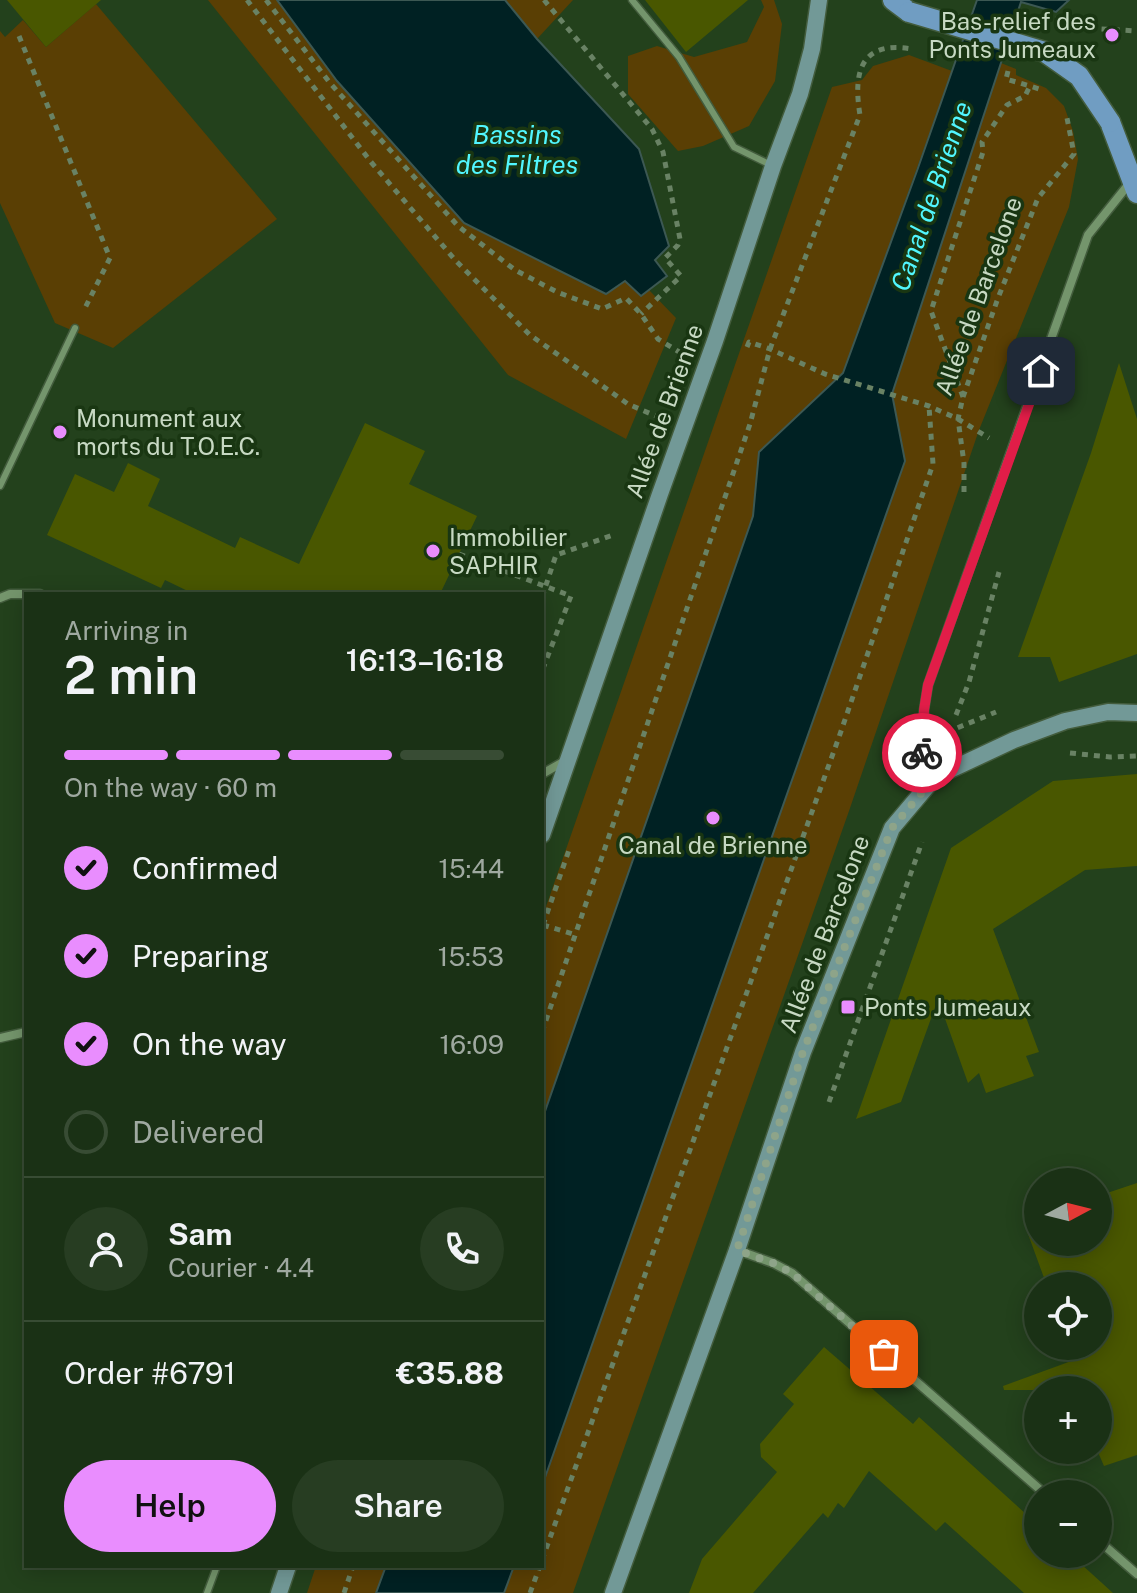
<!DOCTYPE html>
<meta charset="utf-8">
<style>
body{margin:0;font-family:"Public Sans",sans-serif;background:#273d22;color:#f1f3f6;height:100vh;display:flex;flex-direction:column;font-size:30px;white-space:nowrap}
*{box-sizing:border-box;margin:0}
p{font-size:26px;color:#9fa9a0}
.icon{flex:none;width:44px;height:44px;fill:none;stroke:currentColor;stroke-width:2;stroke-linecap:round;stroke-linejoin:round}
.map{position:relative;flex:1;overflow:hidden}
.sheet{position:absolute;left:24px;top:592px;width:520px;height:976px;display:flex;flex-direction:column;background:#1a3115;border-radius:0px;box-shadow:0 4px 20px #0003,0 0 0 2px #384c34}
.sheet>*{flex:none}
.needle{width:52px;rotate:83deg}
.fabs{position:absolute;left:1024px;top:1168px;display:grid;gap:16px}
.fabs a{display:grid;place-items:center;width:88px;height:88px;border-radius:50%;background:#1a3115;box-shadow:0 4px 20px #0003,0 0 0 2px #384c34;font-size:40px}
.pin{position:absolute;display:grid;place-items:center;width:68px;height:68px;color:#fff;margin:-34px;border-radius:16px;box-shadow:0 4px 12px #0006}
.courier{position:absolute;display:grid;place-items:center;width:80px;height:80px;margin:-40px;border:6px solid #e11d48;border-radius:50%;background:#fff;color:#222;box-shadow:0 2px 10px #0007}
.summary em{font-style:normal;font-weight:600}
.summary div{display:flex;flex-direction:column-reverse}
.summary{display:flex;align-items:center;justify-content:space-between;height:136px;padding:0 40px}
h1{font-size:52px;font-weight:600;line-height:60px}
.bar{display:grid;grid-template-columns:repeat(4,1fr);gap:12px 8px;align-content:center;height:96px;padding:0 40px}
.bar i{height:10px;border-radius:6px;background:#384c34}
.bar .active{background:#e98dfe}
.bar p{grid-column:span 4}
.line{display:flex;align-items:center;gap:20px;padding:0 40px;border-top:2px solid #384c34}
.line div{flex:1}
.round{display:grid;place-items:center;flex:none;width:84px;height:84px;border-radius:42px;background:#273d22}
ol{padding:0 40px;list-style:none}
li{display:flex;align-items:center;gap:24px;height:88px}
li p{margin-inline-start:auto}
li .icon{padding:8px;border-radius:50%;background:#e98dfe;color:#111;stroke-width:4}
li:last-child{color:#9fa9a0}
li i{width:44px;height:44px;border:4px solid #384c34;border-radius:50%}
.cta{display:flex;gap:16px;margin-top:auto;padding:16px 40px}
.cta a{flex:1;height:92px;border-radius:48px;background:#e98dfe;color:#111;font-size:32px;font-weight:600;line-height:92px;text-align:center}
.cta a+a{background:#273d22;color:#f1f3f6}
.map>svg:first-child{display:block}
.green{fill:#5a3f04}
.water{fill:#002123;stroke:#3c5853;stroke-width:2}
.building{fill:#495700}
.lines{fill:none;stroke-linecap:round;stroke-linejoin:round}
.service-casing{stroke:#435c3d;stroke-width:9}
.minor-casing{stroke:#435c3d;stroke-width:11}
.secondary-casing{stroke:#435c3d;stroke-width:19}
.primary-casing{stroke:#435c3d;stroke-width:23}
.path{stroke:#698264;stroke-width:5;stroke-dasharray:6 6;stroke-linecap:butt}
.service{stroke:#74956c;stroke-width:6}
.minor{stroke:#74956c;stroke-width:8}
.secondary{stroke:#729997;stroke-width:16}
.primary{stroke:#709dc2;stroke-width:20}
.primary-bridge-casing{stroke:#435c3d;stroke-width:23;stroke-linecap:butt}
.primary-bridge{stroke:#709dc2;stroke-width:20}
.done{stroke:#8ea489;stroke-width:8;stroke-dasharray:0 14.4}
.route{stroke:#e11d48;stroke-width:10}
.poi-dot{fill:#e98dfe;stroke:#193612;stroke-width:3}
.labels{text-anchor:middle;dominant-baseline:central;stroke-width:7;stroke-linejoin:round;paint-order:stroke}
.poi-label{font-size:24px;fill:#c7d9c3;stroke:#193612;text-anchor:start}
.street-label{font-size:24px;fill:#c7d9c3;stroke:#193612}
.water-label{font-size:26px;font-style:italic;fill:#51f6fe;stroke:#193612}
</style>
<div class="map">
<svg width="1137" height="1593" viewBox="0 0 1137 1593">
<rect width="100%" height="100%" fill="#23411c"/>
<g class="green">
<path d="M 208,0 L 277,0 L 337,81 L 464,223 L 625,281 L 641,296 L 649,290 L 676,318 L 626,439 L 508,375 Z"/>
<path d="M 505,0 L 573,0 L 537,39 Z"/>
<path d="M 761,0 L 774,0 L 782,24 L 775,81 L 749,126 L 703,146 L 678,151 L 628,94 L 628,56 L 657,46 L 694,57 L 747,42 L 764,7 Z"/>
<path d="M 96,4 L 277,219 L 113,348 L 55,323 L 0,203 L 0,31 L 5,37 L 23,20 L 46,47 Z"/>
<path d="M 909,55 L 952,71 L 843,373 L 759,452 L 753,516 L 542,1120 L 542,918 L 832,87 L 862,80 L 873,66 Z"/>
<path d="M 1001,63 L 1016,69 L 1016,75 L 1046,88 L 1064,106 L 1073,131 L 1078,159 L 1069,207 L 979,430 L 849,811 L 573,1593 L 504,1593 L 513,1566 L 542,1566 L 542,1485 L 905,462 L 892,394 Z"/>
<path d="M 316,1566 L 386,1566 L 376,1593 L 307,1593 Z"/>
</g>
<g class="water">
<path d="M 277,0 L 505,0 L 537,39 L 639,149 L 669,246 L 655,260 L 667,276 L 641,296 L 625,281 L 606,294 L 464,223 L 337,81 Z"/>
<path d="M 977,0 L 1069,0 L 1056,12 L 1021,2 L 892,394 L 905,461 L 542,1486 L 542,1120 L 753,516 L 759,452 L 843,373 L 918,168 Z"/>
<path d="M 386,1566 L 514,1566 L 504,1593 L 376,1593 Z"/>
</g>
<g class="building">
<path d="M 7,0 L 101,0 L 46,47 Z"/>
<path d="M 645,0 L 748,0 L 686,52 Z"/>
<path d="M 1119,363 L 1137,419 L 1137,654 L 1059,682 L 1050,657 L 1018,657 L 1091,453 Z"/>
<path d="M 365,423 L 425,451 L 409,484 L 477,516 L 440,594 L 194,594 L 165,580 L 161,588 L 47,535 L 75,474 L 114,492 L 128,463 L 160,479 L 148,506 L 235,548 L 240,537 L 299,564 Z"/>
<path d="M 1137,774 L 1137,866 L 1085,870 L 993,929 L 1039,1052 L 1026,1056 L 1034,1076 L 986,1093 L 979,1073 L 968,1083 L 938,999 L 901,1102 L 856,1119 L 951,848 L 1053,781 Z"/>
<path d="M 1137,1183 L 1137,1455 L 1104,1466 L 1097,1450 L 1098,1390 L 1004,1390 L 1003,1386 L 1074,1360 L 1069,1346 L 1098,1346 L 1098,1286 L 1047,1286 L 1024,1223 L 1038,1218 L 1038,1242 L 1098,1242 L 1098,1196 Z"/>
<path d="M 824,1347 L 913,1424 L 919,1417 L 1038,1525 L 1038,1554 L 1070,1554 L 1113,1593 L 1024,1593 L 945,1522 L 936,1531 L 869,1471 L 844,1508 L 838,1503 L 828,1518 L 823,1513 L 753,1593 L 689,1593 L 702,1559 L 777,1472 L 761,1457 L 760,1444 L 794,1404 L 783,1394 Z"/>
</g>
<g class="lines">
<defs>
<g id="service">
<path d="M 632,0 L 679,57 L 734,147 L 771,165"/>
<path d="M 0,486 L 75,328"/>
<path d="M 207,1593 L 217,1566"/>
</g>
<g id="minor">
<path d="M 0,598 L 10,594 L 40,594"/>
<path d="M 542,774 L 565,761"/>
<path d="M 935,777 L 922,755 L 924,710 L 928,685 L 1088,235 L 1132,180"/>
<path d="M 0,1038 L 26,1032"/>
<path d="M 737,1250 L 773,1263 L 792,1273 L 1045,1494"/>
<path d="M 1098,1540 L 1137,1574"/>
</g>
<g id="secondary">
<path d="M 542,835 L 660,494 L 715,341 L 773,166 L 800,94 L 812,49 L 819,0"/>
<path d="M 279,1593 L 288,1566"/>
<path d="M 613,1593 L 737,1250 L 803,1052 L 892,828 L 935,777 L 1014,740 L 1065,721 L 1108,712 L 1137,713"/>
</g>
<g id="primary">
<path d="M 893,0 L 909,12"/>
<path d="M 1110,122 L 1137,193"/>
</g>
</defs>
<use href="#service" class="service-casing"/>
<use href="#minor" class="minor-casing"/>
<use href="#secondary" class="secondary-casing"/>
<use href="#primary" class="primary-casing"/>
<g class="path">
<path d="M 247,0 L 371,162 L 456,261 L 530,335 L 628,404 L 658,417"/>
<path d="M 266,0 L 330,83 L 458,226 L 515,270 L 557,292 L 602,309 L 626,298 L 641,314 L 658,339 L 681,353"/>
<path d="M 544,0 L 652,129 L 663,152 L 680,239 L 678,245 L 665,258 L 681,276 L 641,314"/>
<path d="M 1055,19 L 1083,28 L 1137,31"/>
<path d="M 19,36 L 110,258 L 84,310"/>
<path d="M 1008,71 L 1006,79 L 1030,86"/>
<path d="M 747,347 L 749,342 L 770,349 L 825,374 L 929,406 L 958,419 L 989,438"/>
<path d="M 963,397 L 931,311 L 983,152 L 982,142 L 1007,105 L 1025,96 L 1030,86 L 1039,89"/>
<path d="M 964,492 L 964,463 L 958,419 L 963,397 L 998,298 L 1038,198 L 1074,154 L 1067,118"/>
<path d="M 459,554 L 571,596 L 542,671"/>
<path d="M 542,597 L 556,555 L 616,534"/>
<path d="M 956,715 L 969,682 L 999,572"/>
<path d="M 949,729 L 950,732 L 957,728 L 996,712"/>
<path d="M 1070,753 L 1110,757 L 1137,756"/>
<path d="M 543,925 L 569,850"/>
<path d="M 543,925 L 576,935"/>
<path d="M 542,1032 L 750,424 L 770,349 L 860,115 C 853,73 860,40 912,49"/>
<path d="M 829,1102 L 922,842"/>
<path d="M 542,1560 L 839,737 L 933,464 L 929,406"/>
<path d="M 344,1593 L 353,1566"/>
<path d="M 530,1593 L 540,1566"/>
</g>
<use href="#service" class="service"/>
<use href="#minor" class="minor"/>
<use href="#secondary" class="secondary"/>
<use href="#primary" class="primary"/>
<defs>
<path id="primary-bridge" d="M 909,12 L 1045,52 L 1079,76 L 1110,122"/>
</defs>
<use href="#primary-bridge" class="primary-bridge-casing"/>
<use href="#primary-bridge" class="primary-bridge"/>
</g>
<g class="lines">
<path class="done" d="M 884,1354 L 792,1273 L 773,1263 L 737,1250 L 803,1052 L 892,828 L 935,777 L 922,753"/>
<path class="route" d="M 922,753 L 924,710 L 928,685 L 1041,371"/>
</g>
<g class="poi-dot">
<circle cx="1112" cy="35" r="8"/>
<circle cx="60" cy="432" r="8"/>
<circle cx="433" cy="551" r="8"/>
<circle cx="713" cy="818" r="8"/>
<rect x="840" y="999" width="16" height="16" rx="4"/>
</g>
<g class="labels">
<g class="poi-label">
<text x="1096" y="21" text-anchor="end">Bas-relief des<tspan x="1096" dy="28">Ponts Jumeaux</tspan></text>
<text x="76" y="418">Monument aux<tspan x="76" dy="28">morts du T.O.E.C.</tspan></text>
<text x="449" y="537">Immobilier<tspan x="449" dy="28">SAPHIR</tspan></text>
<text x="713" y="845" text-anchor="middle">Canal de Brienne</text>
<text x="864" y="1007">Ponts Jumeaux</text>
</g>
<g class="street-label">
<text transform="translate(978 296) rotate(-70)">Allée de Barcelone</text>
<text transform="translate(664 411) rotate(-70)">Allée de Brienne</text>
<text transform="translate(824 934) rotate(-69)">Allée de Barcelone</text>
</g>
<g class="water-label">
<text x="517" y="134">Bassins<tspan x="517" dy="30">des Filtres</tspan></text>
<text transform="translate(931 196) rotate(-71)">Canal de Brienne</text>
</g>
</g>
</svg>
<div class="fabs">
<a><svg class="needle" viewBox="-14 -14 28 28"><path d="M0-13l5 13h-10z" fill="#e53935"/><path d="M0 13l5-13h-10z" fill="#9fa9a0"/></svg></a>
<a><svg class="icon" aria-label="locate" viewBox="0 0 24 24"><circle cx="12" cy="12" r="6"/><path d="M12 2v4M12 18v4M2 12h4M18 12h4"/></svg></a>
<a>+</a>
<a>−</a>
</div>
<div class="pin" style="left:884px;top:1354px;background:#ea580c"><svg class="icon" aria-label="bag" viewBox="0 0 24 24"><path d="M5 8h14l-1 12H6zM9 8a3 3 0 0 1 6 0"/></svg></div>
<div class="pin" style="left:1041px;top:371px;background:#1f2937"><svg class="icon" aria-label="home" viewBox="0 0 24 24"><path d="M3 11l9-7 9 7M6 9v11h12V9"/></svg></div>
<div class="courier" style="left:922px;top:753px"><svg class="icon" aria-label="bike" viewBox="0 0 24 24"><circle cx="6" cy="16" r="4"/><circle cx="18" cy="16" r="4"/><path d="M6 16l4-8h5l3 8M10 8l3 8H6M13 5h3"/></svg></div>
<section class="sheet">
<div class="summary"><div><h1>2 min</h1><p>Arriving in</p></div><em>16:13–16:18</em></div>
<div class="bar"><i class="active"></i><i class="active"></i><i class="active"></i><i></i><p>On the way · 60 m</p></div>
<ol>
<li><svg class="icon" aria-label="check" viewBox="0 0 24 24"><path d="M5 12l5 5 9-10"/></svg>Confirmed<p>15:44</p></li>
<li><svg class="icon" aria-label="check" viewBox="0 0 24 24"><path d="M5 12l5 5 9-10"/></svg>Preparing<p>15:53</p></li>
<li><svg class="icon" aria-label="check" viewBox="0 0 24 24"><path d="M5 12l5 5 9-10"/></svg>On the way<p>16:09</p></li>
<li><i></i>Delivered</li>
</ol>
<div class="line" style="height:144px"><a class="round"><svg class="icon" aria-label="person" viewBox="0 0 24 24"><circle cx="12" cy="8" r="4"/><path d="M4 21q1-7 8-7t8 7"/></svg></a><div><b>Sam</b><p>Courier · 4.4</p></div><a class="round"><svg class="icon" aria-label="phone" viewBox="0 0 24 24"><path d="M5 4h4l2 5-3 2q2 4 5 5l2-3 5 2v4C11 20 4 13 5 4z"/></svg></a></div>
<div class="line" style="height:104px"><div>Order #6791</div><b>€35.88</b></div>
<div class="cta"><a>Help</a><a>Share</a></div>
</section>
</div>
